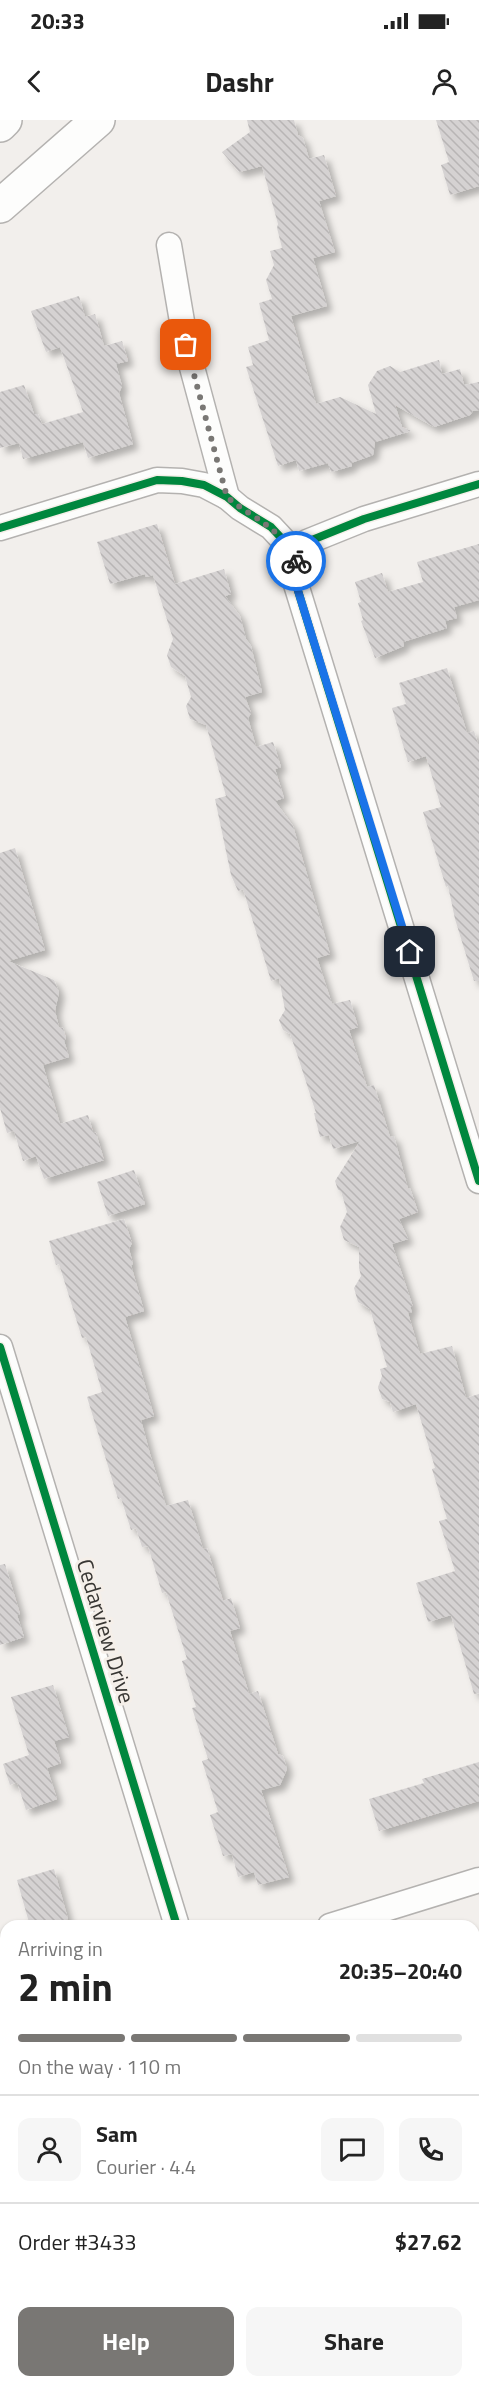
<!DOCTYPE html>
<meta charset="utf-8">
<style>
body{margin:0;font-family:"Titillium Web",sans-serif;background:#f6f6f6;color:#222;height:100vh;display:flex;flex-direction:column;font-size:22px;white-space:nowrap}
*{box-sizing:border-box;margin:0}
p{font-size:20px;color:#767676}
.icon{flex:none;width:33px;height:33px;fill:none;stroke:currentColor;stroke-width:2;stroke-linecap:round;stroke-linejoin:round}
.map{position:relative;flex:1;overflow:hidden}
.drawer{position:absolute;left:0px;top:1800px;width:480px;height:468px;display:flex;flex-direction:column;background:#fff;border-radius:18px 18px 0 0;box-shadow:0 2px 4px #0004}
.drawer>*{flex:none}
.pin{position:absolute;display:grid;place-items:center;width:51px;height:51px;color:#fff;margin:-26px;border-radius:12px;box-shadow:0 3px 9px #0006}
.courier{position:absolute;display:grid;place-items:center;width:60px;height:60px;margin:-30px;border:4px solid #1a73e8;border-radius:50%;background:#fff;color:#222;box-shadow:0 2px 8px #0007}
.headline em{font-style:normal;font-weight:700}
.headline div{display:flex;flex-direction:column-reverse}
.headline{display:flex;align-items:center;justify-content:space-between;height:102px;padding:0 18px}
h1{font-size:39px;font-weight:700;line-height:45px}
.bar{display:grid;grid-template-columns:repeat(4,1fr);gap:9px 6px;align-content:center;height:72px;padding:0 18px}
.bar i{height:8px;border-radius:4px;background:#e0e0e0}
.bar .active{background:#797774}
.bar p{grid-column:span 4}
.line{display:flex;align-items:center;gap:15px;padding:0 18px;border-top:2px solid #e0e0e0}
.line div{flex:1}
.round{display:grid;place-items:center;flex:none;width:63px;height:63px;border-radius:12px;background:#f6f6f6}
.action{display:flex;gap:12px;margin-top:auto;padding:12px 18px}
.action a{flex:1;height:69px;border-radius:12px;background:#797774;color:#fff;font-size:24px;font-weight:700;line-height:69px;text-align:center}
.action a+a{background:#f6f6f6;color:#222}
.status{display:flex;justify-content:space-between;align-items:center;height:42px;padding:0 30px;background:#fff;direction:ltr}
.status svg{height:16px;fill:currentColor}
header{display:flex;justify-content:space-between;align-items:center;height:78px;padding:0 18px;background:#fff;font-size:27px;font-weight:700}
.map>svg:first-child{display:block}
.forest{fill:url(#forest-crowns)}
.lines{fill:none;stroke-linecap:round;stroke-linejoin:round}
.stream{stroke:#8ac6c8;stroke-width:8}
.building{fill:url(#building-back-hatch);filter:url(#shadow)}
.minor-casing{stroke:#b4b2b0;stroke-width:27}
.highway-casing{stroke:#b4b2b0;stroke-width:36}
.minor{stroke:#fdfdfc;stroke-width:24}
.highway{stroke:#fdfdfc;stroke-width:33}
.cycleway-casing{stroke:#f5efe9;stroke-width:11}
.cycleway{stroke:#00873e;stroke-width:8}
.done{stroke:#797774;stroke-width:6;stroke-dasharray:0 10.8}
.route{stroke:#1a73e8;stroke-width:8}
.labels{text-anchor:middle;dominant-baseline:central;stroke-width:6;stroke-linejoin:round;paint-order:stroke}
.street-label{font-size:22px;fill:#383633;stroke:#f5efe9}
</style>
<div class="status"><b>20:33</b><svg viewBox="0 0 49 12"><path d="M0 12V9h3v3zM5 12V6h3v6zM10 12V3h3v9zM15 12V0h3v12zM26 1h20v11H26zM47 4h2v5h-2z"/></svg></div>
<header><svg class="icon" aria-label="back" viewBox="0 0 24 24"><path d="M15 5l-7 7 7 7"/></svg>Dashr<svg class="icon" aria-label="person" viewBox="0 0 24 24"><circle cx="12" cy="8" r="4"/><path d="M4 21q1-7 8-7t8 7"/></svg></header>
<div class="map">
<svg width="479" height="2268" viewBox="0 0 479 2268">
<defs>
<pattern id="forest-crowns" width="20" height="18" patternUnits="userSpaceOnUse" patternTransform="scale(1.5)"><rect width="20" height="18" fill="#e5e6c9"/><path d="M2 6a3 3 0 1 1 6 0M12 15a3 3 0 1 1 6 0" fill="none" stroke="#c5c6ad"/></pattern>
<pattern id="building-back-hatch" width="6" height="6" patternUnits="userSpaceOnUse" patternTransform="scale(1.5)"><rect width="6" height="6" fill="#d5d2d2"/><path d="M-1 5l2 2M0 0l6 6M5-1l2 2" fill="none" stroke="#b8b5b5"/></pattern>
<filter id="shadow"><feDropShadow dx="5.5" dy="5.5" stdDeviation="3" flood-color="#0004"/></filter>
</defs>
<rect width="100%" height="100%" fill="#f2efec"/>
<path class="forest" d="M 474,2195 L 479,2201 L 479,2268 L 241,2268 L 237,2262 L 474,2262 Z"/>
<g class="lines">
<path class="stream" d="M 318,2262 L 322,2265 L 351,2265 L 354,2268"/>
</g>
<g class="building">
<path d="M 247,0 L 294,0 L 298,15 L 303,18 L 309,39 L 324,35 L 336,76 L 319,81 L 335,132 L 313,138 L 327,186 L 291,196 L 316,284 L 340,277 L 376,294 L 368,265 L 377,251 L 390,246 L 400,252 L 439,240 L 442,254 L 460,249 L 464,265 L 479,262 L 479,290 L 473,291 L 470,295 L 434,307 L 395,285 L 402,307 L 411,311 L 375,322 L 373,335 L 351,343 L 352,346 L 331,352 L 328,343 L 299,351 L 296,340 L 278,346 L 246,247 L 253,245 L 248,227 L 269,220 L 259,183 L 272,179 L 266,160 L 274,145 L 270,131 L 282,128 L 277,108 L 278,104 L 262,46 L 239,52 L 222,32 L 250,12 Z"/>
<path d="M 436,0 L 479,0 L 479,66 L 450,75 L 441,45 L 449,42 Z"/>
<path d="M 79,176 L 85,197 L 95,194 L 104,226 L 122,221 L 128,241 L 116,244 L 122,266 L 119,273 L 133,324 L 88,338 L 83,322 L 23,339 L 19,323 L 0,328 L 0,272 L 24,265 L 34,294 L 38,294 L 42,304 L 83,292 L 60,227 L 46,232 L 31,191 Z"/>
<path d="M 157,404 L 175,464 L 224,449 L 231,474 L 225,476 L 240,496 L 246,519 L 251,526 L 262,572 L 245,577 L 251,593 L 248,598 L 256,627 L 273,622 L 281,647 L 275,649 L 284,678 L 275,681 L 293,706 L 330,834 L 317,838 L 332,884 L 350,880 L 358,907 L 349,910 L 367,967 L 374,965 L 390,1017 L 394,1016 L 408,1069 L 410,1068 L 418,1092 L 399,1099 L 408,1119 L 392,1124 L 413,1187 L 410,1187 L 412,1192 L 408,1193 L 420,1234 L 452,1226 L 466,1278 L 479,1274 L 479,1573 L 474,1574 L 451,1495 L 428,1502 L 416,1463 L 455,1451 L 439,1401 L 447,1399 L 432,1349 L 435,1348 L 416,1284 L 393,1292 L 390,1282 L 382,1279 L 378,1267 L 382,1256 L 380,1249 L 387,1247 L 370,1189 L 358,1182 L 354,1168 L 361,1156 L 359,1148 L 359,1127 L 344,1120 L 340,1107 L 347,1092 L 341,1071 L 338,1070 L 335,1061 L 360,1021 L 333,1029 L 329,1015 L 320,1017 L 314,993 L 316,993 L 297,934 L 290,914 L 283,910 L 279,900 L 285,890 L 279,858 L 271,861 L 243,769 L 238,771 L 231,755 L 215,679 L 226,676 L 206,605 L 190,599 L 186,586 L 191,577 L 185,556 L 171,547 L 167,535 L 173,519 L 153,455 L 146,457 L 145,454 L 110,464 L 97,422 Z"/>
<path d="M 479,424 L 479,480 L 454,487 L 457,498 L 445,501 L 447,508 L 403,522 L 404,526 L 375,538 L 361,501 L 363,500 L 358,483 L 361,482 L 355,462 L 382,453 L 388,472 L 423,462 L 417,442 Z"/>
<path d="M 447,548 L 467,613 L 474,611 L 479,627 L 479,861 L 474,861 L 455,799 L 448,766 L 446,767 L 423,692 L 441,687 L 426,636 L 408,642 L 392,588 L 406,584 L 399,563 Z"/>
<path d="M 15,728 L 45,830 L 8,841 L 54,860 L 59,872 L 55,891 L 59,907 L 63,908 L 66,918 L 64,921 L 69,937 L 43,945 L 60,1004 L 88,995 L 93,1012 L 96,1013 L 104,1040 L 44,1059 L 36,1036 L 23,1041 L 14,1011 L 7,1013 L 0,988 L 0,733 Z"/>
<path d="M 134,1050 L 145,1084 L 108,1096 L 97,1062 Z"/>
<path d="M 124,1099 L 132,1123 L 129,1129 L 133,1144 L 131,1145 L 144,1191 L 125,1197 L 154,1296 L 141,1300 L 150,1334 L 166,1386 L 188,1380 L 203,1429 L 207,1428 L 223,1481 L 231,1478 L 240,1508 L 230,1511 L 249,1574 L 258,1571 L 278,1634 L 283,1636 L 287,1649 L 280,1665 L 261,1670 L 289,1757 L 258,1765 L 254,1752 L 238,1757 L 232,1734 L 223,1736 L 210,1695 L 218,1692 L 202,1641 L 208,1639 L 192,1588 L 196,1587 L 182,1541 L 187,1539 L 166,1472 L 162,1473 L 148,1426 L 142,1427 L 136,1408 L 131,1410 L 121,1378 L 118,1379 L 87,1277 L 102,1272 L 86,1217 L 82,1218 L 59,1144 L 56,1145 L 49,1121 Z"/>
<path d="M 5,1444 L 20,1494 L 17,1495 L 24,1517 L 0,1525 L 0,1445 Z"/>
<path d="M 53,1565 L 69,1617 L 54,1621 L 61,1643 L 47,1648 L 57,1679 L 26,1690 L 17,1662 L 10,1665 L 3,1644 L 29,1635 L 11,1577 Z"/>
<path d="M 479,1642 L 479,1681 L 379,1711 L 369,1679 L 424,1663 L 422,1659 Z"/>
<path d="M 54,1749 L 68,1799 L 42,1806 L 30,1806 L 17,1760 Z"/>
</g>
<g class="lines">
<defs>
<g id="minor">
<path d="M 169,125 L 186,225 L 227,377"/>
<path d="M 479,364 L 364,399 L 307,422 C 295,434 296,445 295,461 L 479,1061"/>
<path d="M 0,408 L 157,360 L 182,361 L 204,365 L 227,377 L 240,388 L 271,407 L 285,422 L 296,440"/>
<path d="M 0,1227 L 177,1806"/>
<path d="M 330,1806 L 479,1760"/>
<path d="M 0,1905 L 6,1903"/>
</g>
<g id="highway">
<path d="M 0,5 L 5,0"/>
<path d="M 0,86 L 98,0"/>
</g>
</defs>
<use href="#minor" class="minor-casing"/>
<use href="#highway" class="highway-casing"/>
<use href="#minor" class="minor"/>
<use href="#highway" class="highway"/>
<defs>
<g id="cycleway">
<path d="M 479,364 L 364,399 L 307,422 C 295,434 296,445 295,461 L 479,1061"/>
<path d="M 0,408 L 157,360 L 182,361 L 204,365 L 227,377 L 240,388 L 271,407 L 285,422 L 296,440"/>
<path d="M 0,1227 L 177,1806"/>
</g>
</defs>
<use href="#cycleway" class="cycleway-casing"/>
<use href="#cycleway" class="cycleway"/>
</g>
<g class="lines">
<path class="done" d="M 186,225 L 227,377 C 254,400 279,405 296,441"/>
<path class="route" d="M 296,441 L 295,461 L 410,832"/>
</g>
<g class="labels">
<g class="street-label">
<text transform="translate(106 1511) rotate(73)">Cedarview Drive</text>
</g>
</g>
</svg>
<div class="pin" style="left:186px;top:225px;background:#ea580c"><svg class="icon" aria-label="bag" viewBox="0 0 24 24"><path d="M5 8h14l-1 12H6zM9 8a3 3 0 0 1 6 0"/></svg></div>
<div class="pin" style="left:410px;top:832px;background:#1f2937"><svg class="icon" aria-label="home" viewBox="0 0 24 24"><path d="M3 11l9-7 9 7M6 9v11h12V9"/></svg></div>
<div class="courier" style="left:296px;top:441px"><svg class="icon" aria-label="bike" viewBox="0 0 24 24"><circle cx="6" cy="16" r="4"/><circle cx="18" cy="16" r="4"/><path d="M6 16l4-8h5l3 8M10 8l3 8H6M13 5h3"/></svg></div>
<section class="drawer">
<div class="headline"><div><h1>2 min</h1><p>Arriving in</p></div><em>20:35–20:40</em></div>
<div class="bar"><i class="active"></i><i class="active"></i><i class="active"></i><i></i><p>On the way · 110 m</p></div>
<div class="line" style="height:108px"><a class="round"><svg class="icon" aria-label="person" viewBox="0 0 24 24"><circle cx="12" cy="8" r="4"/><path d="M4 21q1-7 8-7t8 7"/></svg></a><div><b>Sam</b><p>Courier · 4.4</p></div><a class="round"><svg class="icon" aria-label="chat" viewBox="0 0 24 24"><path d="M4 5h16v11H9l-5 4z"/></svg></a><a class="round"><svg class="icon" aria-label="phone" viewBox="0 0 24 24"><path d="M5 4h4l2 5-3 2q2 4 5 5l2-3 5 2v4C11 20 4 13 5 4z"/></svg></a></div>
<div class="line" style="height:78px"><div>Order #3433</div><b>$27.62</b></div>
<div class="action"><a>Help</a><a>Share</a></div>
</section>
</div>
